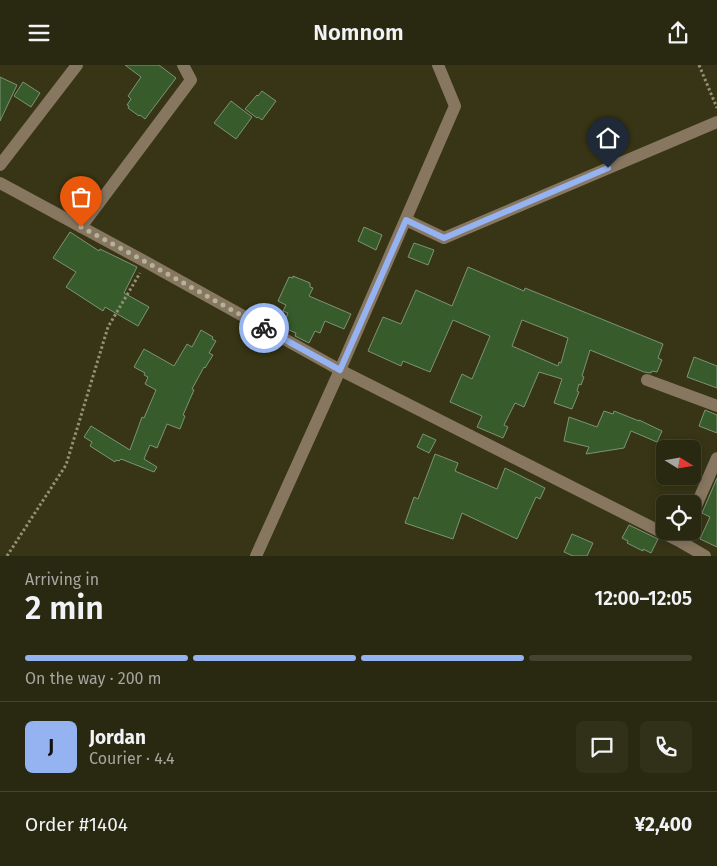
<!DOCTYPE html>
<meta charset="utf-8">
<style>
body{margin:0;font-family:"Fira Sans",sans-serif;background:#313019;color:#f1f3f6;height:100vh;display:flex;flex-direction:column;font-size:19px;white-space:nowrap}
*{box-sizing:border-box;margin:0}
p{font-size:16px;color:#a5a69f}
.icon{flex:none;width:28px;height:28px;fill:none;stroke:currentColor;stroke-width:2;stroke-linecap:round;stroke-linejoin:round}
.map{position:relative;height:491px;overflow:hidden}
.sheet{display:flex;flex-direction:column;background:#292810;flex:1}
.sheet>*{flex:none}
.needle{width:32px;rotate:101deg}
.tools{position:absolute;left:656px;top:375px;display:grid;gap:10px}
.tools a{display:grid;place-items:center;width:45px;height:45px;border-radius:8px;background:#292810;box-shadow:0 2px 8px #0003,0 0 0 1px #454430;font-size:25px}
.pin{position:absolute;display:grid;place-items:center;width:42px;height:42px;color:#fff;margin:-51px -21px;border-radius:50% 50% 50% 0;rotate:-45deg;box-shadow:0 0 5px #0007}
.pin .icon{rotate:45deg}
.courier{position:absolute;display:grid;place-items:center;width:50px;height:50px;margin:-25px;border:4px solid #95b2f1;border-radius:50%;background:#fff;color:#222;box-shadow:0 1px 6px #0007}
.overview em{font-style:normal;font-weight:600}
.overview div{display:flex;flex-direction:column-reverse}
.overview{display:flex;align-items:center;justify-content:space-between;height:85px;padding:0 25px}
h1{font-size:32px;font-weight:600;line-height:38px}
.bar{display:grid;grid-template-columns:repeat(4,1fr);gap:8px 5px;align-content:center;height:60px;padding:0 25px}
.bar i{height:6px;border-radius:4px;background:#454430}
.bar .active{background:#95b2f1}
.bar p{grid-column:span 4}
.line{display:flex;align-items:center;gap:12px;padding:0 25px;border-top:1px solid #454430}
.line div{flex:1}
.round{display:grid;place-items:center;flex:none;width:52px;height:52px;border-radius:8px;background:#313019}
header{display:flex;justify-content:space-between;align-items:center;height:65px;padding:0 25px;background:#292810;font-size:22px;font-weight:600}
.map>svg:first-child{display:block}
.building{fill:#375b2b;stroke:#7d9377;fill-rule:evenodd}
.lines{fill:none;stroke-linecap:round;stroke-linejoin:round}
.path{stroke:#929177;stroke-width:3;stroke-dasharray:2.5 2.5;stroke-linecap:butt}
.minor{stroke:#877660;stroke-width:12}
.done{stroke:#b3b29b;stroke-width:5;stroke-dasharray:0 9}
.route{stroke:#95b2f1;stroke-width:6}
</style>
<header><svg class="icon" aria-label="menu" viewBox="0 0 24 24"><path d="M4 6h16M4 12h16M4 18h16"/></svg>Nomnom<svg class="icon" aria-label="share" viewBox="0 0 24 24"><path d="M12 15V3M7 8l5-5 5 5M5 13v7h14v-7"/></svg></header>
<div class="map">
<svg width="717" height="491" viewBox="0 0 717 491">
<rect width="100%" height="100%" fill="#373515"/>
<g class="building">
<path d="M 125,0 L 159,0 L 176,13 L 145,54 L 140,50 L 139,51 L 128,43 L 129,41 L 127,40 L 131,34 L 128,31 L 141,12 Z"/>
<path d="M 0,12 L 17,20 L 0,56 Z"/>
<path d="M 23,17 L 40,28 L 31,42 L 14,31 Z"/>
<path d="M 262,26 L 276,36 L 262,55 L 258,52 L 257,53 L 245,44 L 257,30 L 258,31 Z"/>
<path d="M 231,36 L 252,52 L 236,74 L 214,58 Z"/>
<path d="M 364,162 L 382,170 L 376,185 L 358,176 Z"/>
<path d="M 70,167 L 99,186 L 100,184 L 137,202 L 124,228 L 149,242 L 138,261 L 105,242 L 103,246 L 66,222 L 76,207 L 53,193 Z"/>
<path d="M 414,178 L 434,185 L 428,200 L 408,192 Z"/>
<path d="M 468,202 L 524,226 L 525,223 L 663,279 L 658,293 L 662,295 L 657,307 L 652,306 L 651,308 L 644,307 L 590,285 L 582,311 L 584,312 L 581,320 L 579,319 L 577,326 L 579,327 L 572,344 L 554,338 L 562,314 L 539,307 L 524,342 L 515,338 L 504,360 L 508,362 L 503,373 L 477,362 L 482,351 L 450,337 L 462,309 L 472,314 L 490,271 L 453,255 L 430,307 L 403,296 L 401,301 L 368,286 L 383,252 L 401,259 L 416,225 L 452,241 ZM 522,255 L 568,273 L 561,298 L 559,297 L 558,301 L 512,281 Z"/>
<path d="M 293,211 L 310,218 L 310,222 L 313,223 L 309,231 L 351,249 L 344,264 L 325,256 L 320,268 L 315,266 L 309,278 L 295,271 L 296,268 L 282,262 L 288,248 L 283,246 L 286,240 L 278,236 L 289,212 L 293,213 Z"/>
<path d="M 201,265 L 213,272 L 212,274 L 216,276 L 209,288 L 213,290 L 205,303 L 204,302 L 192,324 L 194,325 L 183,350 L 185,351 L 180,364 L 167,359 L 157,383 L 150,380 L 144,394 L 157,402 L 154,407 L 121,394 L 119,396 L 116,395 L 115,397 L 90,381 L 92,377 L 84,372 L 91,361 L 130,385 L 142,352 L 144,353 L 156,325 L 145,319 L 148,312 L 144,310 L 145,308 L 134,302 L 144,284 L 174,301 L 187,279 L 192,282 Z"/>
<path d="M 694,292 L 717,301 L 717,323 L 687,312 Z"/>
<path d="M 705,345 L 717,350 L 717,368 L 699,361 Z"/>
<path d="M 604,346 L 613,349 L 614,346 L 639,356 L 639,355 L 662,366 L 657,377 L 631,366 L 624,383 L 586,389 L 589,382 L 564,376 L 569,352 L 597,362 Z"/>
<path d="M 423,369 L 436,375 L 429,388 L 417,382 Z"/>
<path d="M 435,389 L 458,398 L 455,406 L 497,424 L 505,403 L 545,423 L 540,434 L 536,432 L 517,474 L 462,448 L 453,474 L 405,458 L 414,432 L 418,434 Z"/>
<path d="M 717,413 L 717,482 L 700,474 L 710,452 L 702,448 Z"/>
<path d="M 629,460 L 658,474 L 651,488 L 643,484 L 643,486 L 627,478 L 628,476 L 622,473 Z"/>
<path d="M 572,469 L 593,478 L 587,491 L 573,491 L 564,487 Z"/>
</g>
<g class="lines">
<g class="path">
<path d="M 699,0 L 717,43"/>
<path d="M 7,491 L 66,400 L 108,262 L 140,208"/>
</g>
<g class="minor">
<path d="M 0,100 L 77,0"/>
<path d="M 0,118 L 146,197 L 340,305 L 681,477 L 705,491"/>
<path d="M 406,155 L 444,173 L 717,57"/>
<path d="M 81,162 L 191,15 L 183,0"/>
<path d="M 647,315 L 717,341"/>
<path d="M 692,450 L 717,393"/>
<path d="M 256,491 L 340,305 L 455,41 L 438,0"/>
</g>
</g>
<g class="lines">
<path class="done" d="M 81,162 L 146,197 L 264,263"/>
<path class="route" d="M 264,263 L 340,305 L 406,155 L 444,173 L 608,103"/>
</g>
</svg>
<div class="tools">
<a><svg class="needle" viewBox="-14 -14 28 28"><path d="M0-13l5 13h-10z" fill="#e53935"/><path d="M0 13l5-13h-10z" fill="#a5a69f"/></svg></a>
<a><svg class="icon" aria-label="locate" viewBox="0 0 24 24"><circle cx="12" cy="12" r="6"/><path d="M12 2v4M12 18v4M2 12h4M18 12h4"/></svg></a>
</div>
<div class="pin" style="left:81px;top:162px;background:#ea580c"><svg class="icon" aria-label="bag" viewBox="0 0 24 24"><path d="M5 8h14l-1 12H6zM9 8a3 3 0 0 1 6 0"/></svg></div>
<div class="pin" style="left:608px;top:103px;background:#1f2937"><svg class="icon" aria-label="home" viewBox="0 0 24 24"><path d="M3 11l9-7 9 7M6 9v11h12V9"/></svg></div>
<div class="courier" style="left:264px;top:263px"><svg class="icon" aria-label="bike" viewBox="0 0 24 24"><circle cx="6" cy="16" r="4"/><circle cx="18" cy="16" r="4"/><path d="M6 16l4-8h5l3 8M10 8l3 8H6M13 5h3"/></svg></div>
</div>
<section class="sheet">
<div class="overview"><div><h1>2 min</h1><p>Arriving in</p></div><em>12:00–12:05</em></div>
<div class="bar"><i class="active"></i><i class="active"></i><i class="active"></i><i></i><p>On the way · 200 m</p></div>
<div class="line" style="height:90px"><b class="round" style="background:#95b2f1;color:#111">J</b><div><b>Jordan</b><p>Courier · 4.4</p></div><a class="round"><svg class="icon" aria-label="chat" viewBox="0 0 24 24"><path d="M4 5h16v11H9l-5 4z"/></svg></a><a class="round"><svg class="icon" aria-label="phone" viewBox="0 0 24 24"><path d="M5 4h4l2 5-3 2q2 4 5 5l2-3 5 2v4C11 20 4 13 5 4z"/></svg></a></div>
<div class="line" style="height:65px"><div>Order #1404</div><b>¥2,400</b></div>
</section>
